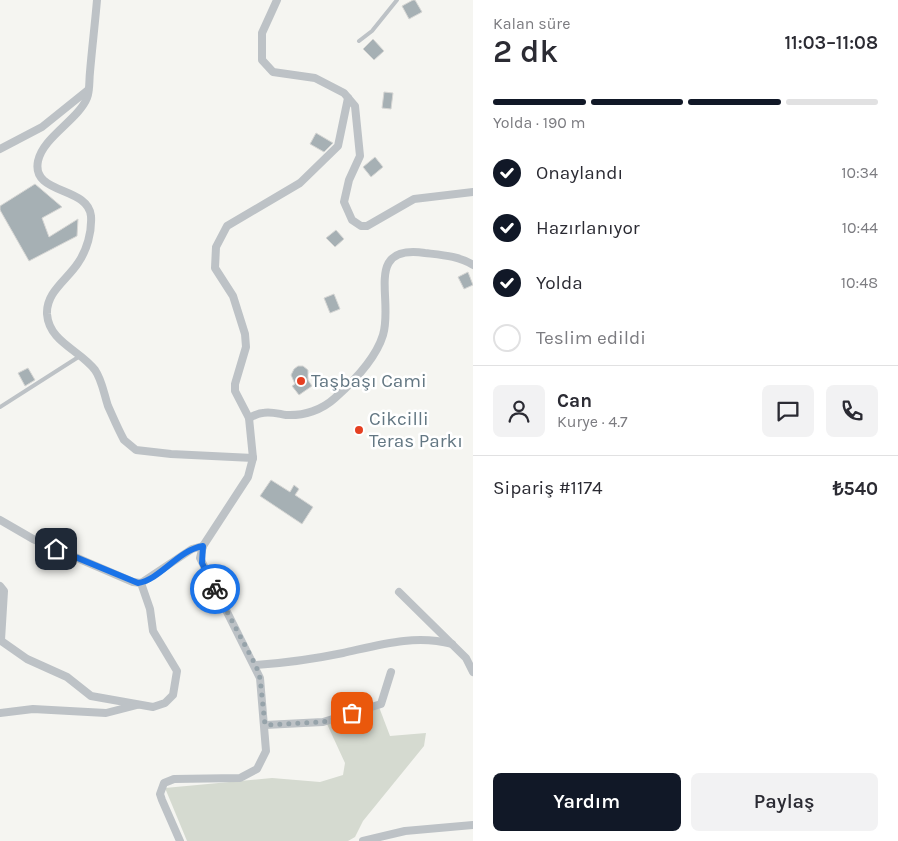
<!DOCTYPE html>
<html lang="tr">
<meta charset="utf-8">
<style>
body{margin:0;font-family:Karla,sans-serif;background:#f2f2f3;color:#2b2b33;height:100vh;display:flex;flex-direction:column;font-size:19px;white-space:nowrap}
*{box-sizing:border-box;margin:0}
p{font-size:16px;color:#7c7c81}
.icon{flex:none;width:28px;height:28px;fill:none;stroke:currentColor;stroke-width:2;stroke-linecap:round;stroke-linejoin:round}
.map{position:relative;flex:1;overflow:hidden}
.details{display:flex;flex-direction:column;background:#fff;width:425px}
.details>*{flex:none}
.pin{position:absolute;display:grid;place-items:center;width:42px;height:42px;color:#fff;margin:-21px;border-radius:10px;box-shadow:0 2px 8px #0006}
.courier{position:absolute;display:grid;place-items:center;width:50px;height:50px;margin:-25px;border:4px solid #1a73e8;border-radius:50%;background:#fff;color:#222;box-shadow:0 1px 6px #0007}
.summary em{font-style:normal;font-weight:600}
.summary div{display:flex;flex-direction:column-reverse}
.summary{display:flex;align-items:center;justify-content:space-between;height:85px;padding:0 20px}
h1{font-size:32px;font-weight:600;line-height:38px}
.bar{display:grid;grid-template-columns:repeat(4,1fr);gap:8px 5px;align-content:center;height:60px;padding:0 20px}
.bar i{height:6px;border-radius:4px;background:#e1e1e2}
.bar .on{background:#111827}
.bar p{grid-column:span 4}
.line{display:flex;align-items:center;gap:12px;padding:0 20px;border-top:1px solid #e1e1e2}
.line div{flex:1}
.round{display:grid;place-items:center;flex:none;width:52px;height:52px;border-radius:8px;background:#f2f2f3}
ol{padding:0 20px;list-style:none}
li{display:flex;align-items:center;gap:15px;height:55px}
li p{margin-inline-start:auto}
li .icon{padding:5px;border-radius:50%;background:#111827;color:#fff;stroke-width:4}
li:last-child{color:#7c7c81}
li i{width:28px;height:28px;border:2px solid #e1e1e2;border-radius:50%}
.cta{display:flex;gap:10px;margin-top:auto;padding:10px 20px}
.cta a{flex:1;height:58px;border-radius:8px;background:#111827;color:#fff;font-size:20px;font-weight:600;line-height:58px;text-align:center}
.cta a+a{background:#f2f2f3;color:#2b2b33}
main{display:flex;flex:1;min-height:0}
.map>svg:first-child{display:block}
.green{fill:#d5dad0}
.building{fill:#a6b0b4;stroke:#d6d6d4}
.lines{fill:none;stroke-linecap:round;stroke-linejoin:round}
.service{stroke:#bdc2c6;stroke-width:4}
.minor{stroke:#bdc2c6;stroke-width:8}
.done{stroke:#96a3aa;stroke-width:5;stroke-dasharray:0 9}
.route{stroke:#1a73e8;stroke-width:6}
.poi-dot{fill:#e53f21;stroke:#fff;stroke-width:2}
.labels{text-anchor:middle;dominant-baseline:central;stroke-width:5;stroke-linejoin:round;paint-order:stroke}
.poi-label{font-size:19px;fill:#637783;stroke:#fff;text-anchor:start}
</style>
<main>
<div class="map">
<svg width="473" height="841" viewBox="0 0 473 841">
<rect width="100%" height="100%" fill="#f5f5f1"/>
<path class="green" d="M 379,707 L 390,736 L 426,733 L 424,746 L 363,821 L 355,837 L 348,841 L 187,841 L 165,788 L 272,778 L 320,782 L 343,775 L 345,763 L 327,724 Z"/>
<g class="building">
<path d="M 413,0 L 415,0 L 422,12 L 409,19 L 402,6 Z"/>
<path d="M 373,39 L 384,51 L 374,60 L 363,49 Z"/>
<path d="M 384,92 L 393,93 L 391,109 L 382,108 Z"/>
<path d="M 316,133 L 333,143 L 324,152 L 310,144 Z"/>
<path d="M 375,157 L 383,167 L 371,177 L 363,167 Z"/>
<path d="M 35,184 L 62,207 L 42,218 L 49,237 L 78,219 L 77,236 L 29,261 L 0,210 L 0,206 Z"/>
<path d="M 336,230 L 344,239 L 335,247 L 326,238 Z"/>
<path d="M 468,272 L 473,285 L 464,289 L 458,277 Z"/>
<path d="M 334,294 L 340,309 L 330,313 L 324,298 Z"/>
<path d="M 298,366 L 303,366 L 308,370 L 308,380 L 312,386 L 299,395 L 292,386 L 295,384 L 291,375 L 294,369 Z"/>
<path d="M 28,368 L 35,380 L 25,386 L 18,373 Z"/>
<path d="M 271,480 L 290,492 L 294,485 L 299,489 L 295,495 L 313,507 L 302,524 L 260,496 Z"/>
</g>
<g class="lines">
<g class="service">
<path d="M 359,41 L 372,31 L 397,0"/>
<path d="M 0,407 L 80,356"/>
</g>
<g class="minor">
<path d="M 97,0 C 95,24 92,48 90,72 C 89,80 90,91 87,98 C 78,120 43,137 38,161 C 31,195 88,186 91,216 C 92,232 87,250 78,263 C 67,280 46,292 47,314 C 49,342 80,350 95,370 C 102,380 104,394 108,406 C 113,417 118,429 124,440 L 136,450 L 171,454 L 253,458"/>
<path d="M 277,0 L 262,33 L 262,60 L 273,72 L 315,78 L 344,93 L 355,106 L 360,156 L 349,180 L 344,202 L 352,220 L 361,226 L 367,226 L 414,199 L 473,192"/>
<path d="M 0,149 L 42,127 L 88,90"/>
<path d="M 249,418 C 253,416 258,413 263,413 C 270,411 279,414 286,415 C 304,416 322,410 335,398 C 353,382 376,358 383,335 C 394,299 363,244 425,253 C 442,255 459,256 473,265"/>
<path d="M 0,520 L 33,539 L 133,582 L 141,583 L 192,549 L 203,546"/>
<path d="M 0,586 L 4,591 L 1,640"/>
<path d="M 399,592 L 466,658 L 473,672"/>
<path d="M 0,640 L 27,659 L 67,677 L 91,696 L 153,707 L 165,703 L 173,695 L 177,671 L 153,631 L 150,609 L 141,583"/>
<path d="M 256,665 C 285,663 314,659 343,653 C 379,645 415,634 452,644"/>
<path d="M 0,713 L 33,709 L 106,713 L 137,705"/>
<path d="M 265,725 L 323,722 L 381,704 L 391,672"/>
<path d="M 180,841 L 162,800 L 160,794 L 164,783 L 174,779 L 240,778 L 257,769 L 266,751 L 260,678 L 200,558 L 203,546 L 248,477 L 253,458 L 249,418 L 235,391 L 235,384 L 246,347 L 245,334 L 233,296 L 215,268 L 216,247 L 227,226 L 300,183 L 338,146 L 348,98"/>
<path d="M 363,841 L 405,831 L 473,825"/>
</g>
</g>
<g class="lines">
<path class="done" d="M 215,589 L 256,666 L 260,678 L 265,725 L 323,722 L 352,713"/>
<path class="route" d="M 56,549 L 138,583 C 160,580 178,550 203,546 L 202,563 L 215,589"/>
</g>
<g class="poi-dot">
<circle cx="301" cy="381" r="5"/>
<circle cx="359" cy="430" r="5"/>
</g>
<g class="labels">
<g class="poi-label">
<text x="311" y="381">Taşbaşı Cami</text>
<text x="369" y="419">Cikcilli<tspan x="369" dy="22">Teras Parkı</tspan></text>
</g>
</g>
</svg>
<div class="pin" style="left:352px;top:713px;background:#ea580c"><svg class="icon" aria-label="bag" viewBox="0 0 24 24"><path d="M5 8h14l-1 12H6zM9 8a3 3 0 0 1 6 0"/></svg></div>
<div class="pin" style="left:56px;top:549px;background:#1f2937"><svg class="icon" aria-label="home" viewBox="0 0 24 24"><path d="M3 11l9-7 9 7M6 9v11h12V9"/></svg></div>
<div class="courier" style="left:215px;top:589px"><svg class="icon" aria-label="bike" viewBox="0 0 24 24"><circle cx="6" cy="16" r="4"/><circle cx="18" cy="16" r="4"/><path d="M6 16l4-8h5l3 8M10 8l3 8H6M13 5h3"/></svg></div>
</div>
<section class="details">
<div class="summary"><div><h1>2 dk</h1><p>Kalan süre</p></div><em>11:03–11:08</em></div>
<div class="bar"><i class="on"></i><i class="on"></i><i class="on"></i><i></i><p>Yolda · 190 m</p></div>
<ol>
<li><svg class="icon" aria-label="check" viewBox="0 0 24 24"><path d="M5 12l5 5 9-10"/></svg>Onaylandı<p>10:34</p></li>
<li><svg class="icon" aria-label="check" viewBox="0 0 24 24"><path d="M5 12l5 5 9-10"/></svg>Hazırlanıyor<p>10:44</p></li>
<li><svg class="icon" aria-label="check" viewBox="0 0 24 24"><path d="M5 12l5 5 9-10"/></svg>Yolda<p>10:48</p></li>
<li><i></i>Teslim edildi</li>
</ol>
<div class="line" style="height:90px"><a class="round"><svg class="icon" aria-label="person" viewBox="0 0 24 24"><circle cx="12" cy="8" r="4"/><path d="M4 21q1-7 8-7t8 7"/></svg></a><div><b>Can</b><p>Kurye · 4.7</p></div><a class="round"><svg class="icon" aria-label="chat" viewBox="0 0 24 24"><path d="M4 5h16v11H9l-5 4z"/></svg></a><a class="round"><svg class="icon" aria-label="phone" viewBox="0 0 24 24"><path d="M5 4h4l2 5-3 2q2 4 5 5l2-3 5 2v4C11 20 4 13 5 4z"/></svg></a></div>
<div class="line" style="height:65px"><div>Sipariş #1174</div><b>₺540</b></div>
<div class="cta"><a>Yardım</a><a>Paylaş</a></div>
</section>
</main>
